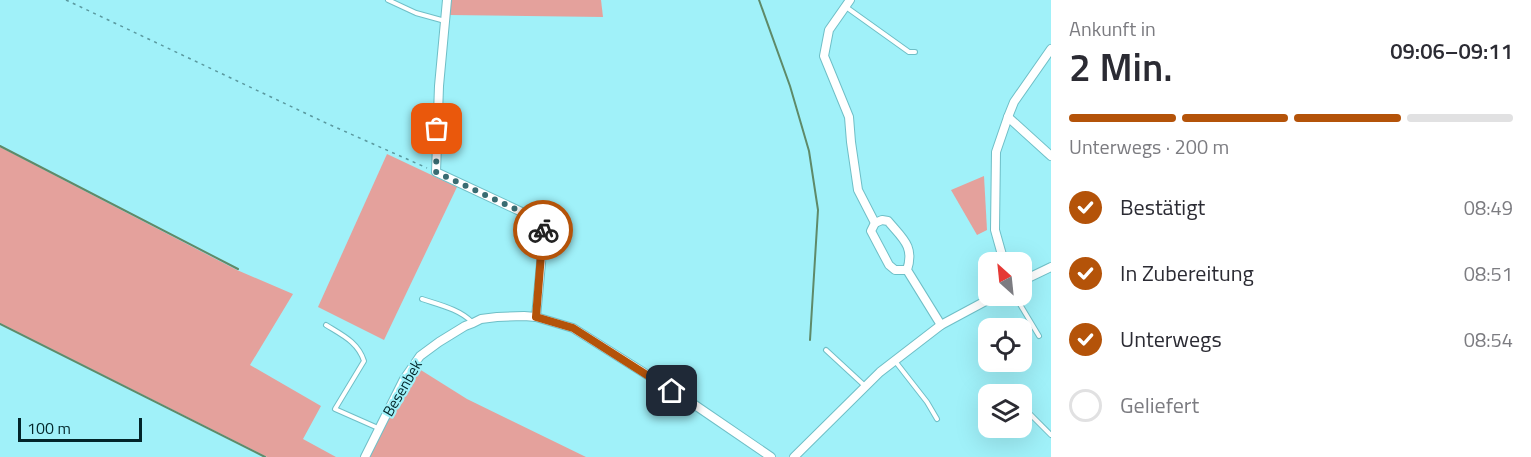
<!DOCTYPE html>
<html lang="de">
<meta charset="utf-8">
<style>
body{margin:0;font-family:"Titillium Web",sans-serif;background:#f2f2f3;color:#2b2b33;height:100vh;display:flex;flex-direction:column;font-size:22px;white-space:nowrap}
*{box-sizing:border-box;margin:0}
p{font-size:20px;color:#7c7c81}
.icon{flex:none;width:33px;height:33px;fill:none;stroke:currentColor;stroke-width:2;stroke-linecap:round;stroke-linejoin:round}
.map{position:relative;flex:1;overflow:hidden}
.side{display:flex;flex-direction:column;background:#fff;width:480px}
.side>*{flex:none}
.needle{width:39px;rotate:333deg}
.tools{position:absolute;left:978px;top:252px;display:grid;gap:12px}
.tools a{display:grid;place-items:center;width:54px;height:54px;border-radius:12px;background:#fff;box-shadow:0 6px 24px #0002;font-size:30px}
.scale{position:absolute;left:18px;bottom:15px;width:124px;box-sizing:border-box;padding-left:6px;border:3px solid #022529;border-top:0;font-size:16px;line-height:21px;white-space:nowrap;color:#022529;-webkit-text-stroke:4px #a0f1f9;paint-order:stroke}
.pin{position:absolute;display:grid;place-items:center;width:51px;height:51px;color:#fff;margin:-26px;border-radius:12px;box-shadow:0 3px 9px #0006}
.courier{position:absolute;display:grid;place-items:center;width:60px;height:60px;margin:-30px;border:4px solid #b45309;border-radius:50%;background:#fff;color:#222;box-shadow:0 2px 8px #0007}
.summary em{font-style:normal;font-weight:600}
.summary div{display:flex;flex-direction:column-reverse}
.summary{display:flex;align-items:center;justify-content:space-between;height:102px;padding:0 18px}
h1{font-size:39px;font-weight:600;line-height:45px}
.bar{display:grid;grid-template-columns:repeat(4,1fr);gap:9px 6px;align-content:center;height:72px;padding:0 18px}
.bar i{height:8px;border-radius:4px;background:#e1e1e2}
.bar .current{background:#b45309}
.bar p{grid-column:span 4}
ol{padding:0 18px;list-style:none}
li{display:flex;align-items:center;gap:18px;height:66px}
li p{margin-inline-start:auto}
li .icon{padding:6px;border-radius:50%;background:#b45309;color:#fff;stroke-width:4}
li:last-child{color:#7c7c81}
li i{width:33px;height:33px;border:3px solid #e1e1e2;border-radius:50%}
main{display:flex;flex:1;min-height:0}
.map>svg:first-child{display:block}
.green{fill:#e4a19c}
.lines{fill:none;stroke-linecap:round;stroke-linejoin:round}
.stream{stroke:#5e8a69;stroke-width:2}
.service-casing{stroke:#6fbfc7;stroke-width:6}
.minor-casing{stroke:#6fbfc7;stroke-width:10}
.path{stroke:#5b999f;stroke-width:1.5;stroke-dasharray:3 4.5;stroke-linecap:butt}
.service{stroke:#fff;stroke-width:4}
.minor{stroke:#fff;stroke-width:8}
.done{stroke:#396c72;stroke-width:6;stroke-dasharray:0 10.8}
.route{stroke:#b45309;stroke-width:8}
.labels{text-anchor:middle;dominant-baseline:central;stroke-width:4.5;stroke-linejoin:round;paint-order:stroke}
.street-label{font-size:15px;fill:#022529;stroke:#a0f1f9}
</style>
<main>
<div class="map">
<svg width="1051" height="457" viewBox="0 0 1051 457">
<rect width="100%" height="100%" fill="#a0f1f9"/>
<g class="green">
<path d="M 450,0 L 601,0 L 603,17 L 449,15 Z"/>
<path d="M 0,147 L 237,270 L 293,294 L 250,365 L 321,406 L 303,439 L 336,457 L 267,457 L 0,323 Z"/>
<path d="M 387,154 L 457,187 L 384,340 L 318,307 Z"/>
<path d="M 984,176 L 987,230 L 977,235 L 951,190 Z"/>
<path d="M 416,367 L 467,399 L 586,457 L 369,457 Z"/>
</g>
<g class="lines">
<g class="stream">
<path d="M 759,0 L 790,86 L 809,151 L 818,210 L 810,340"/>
<path d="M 0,146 L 238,269"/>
<path d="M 0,324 L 265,457"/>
</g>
<defs>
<g id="service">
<path d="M 388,0 L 416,13 L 445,21"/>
<path d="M 846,7 L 909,52 L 915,52"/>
<path d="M 1015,296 L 1039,336"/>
<path d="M 422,299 C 440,305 459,309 472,322"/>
<path d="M 326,325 C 342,335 358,342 364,361 L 335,409 L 378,428"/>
<path d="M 826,350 L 865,386"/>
<path d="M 895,361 L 927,402 L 937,419"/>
<path d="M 1030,414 L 1051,435"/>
</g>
<g id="minor">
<path d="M 447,0 L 439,86 L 436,172 L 526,214 L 539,222 L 544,231 L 536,317"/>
<path d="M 850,0 L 829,30 L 824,56 L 849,117 L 851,142 L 858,190 L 875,223 L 882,220 L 888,221 C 902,238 915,246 907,270 L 941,325"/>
<path d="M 1008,117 L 1051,156"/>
<path d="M 875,223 L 871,231 L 889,265 L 895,270 L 907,270"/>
<path d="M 1004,262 L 995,230 L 996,152 L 1008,117 L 1014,102 L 1051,49"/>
<path d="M 1022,281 L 1051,267"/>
<path d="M 365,457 L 404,379 L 420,356 L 439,342 L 465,326 L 473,323 L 481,319 L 497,317 L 524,316 L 536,317 L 573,328 L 692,403 L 771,457"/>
<path d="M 794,457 L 880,372 L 941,325 L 995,296"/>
</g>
</defs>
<use href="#service" class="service-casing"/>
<use href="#minor" class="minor-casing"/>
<path class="path" d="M 66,0 L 326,123 L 427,168"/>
<use href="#service" class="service"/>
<use href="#minor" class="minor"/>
</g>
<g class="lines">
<path class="done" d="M 437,129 L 436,172 L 526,214 L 539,222 L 543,230"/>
<path class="route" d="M 543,230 L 536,317 L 573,328 L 672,391"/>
</g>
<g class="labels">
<g class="street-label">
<text transform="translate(402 388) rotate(-60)">Besenbek</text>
</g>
</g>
</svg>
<div class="tools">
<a><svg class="needle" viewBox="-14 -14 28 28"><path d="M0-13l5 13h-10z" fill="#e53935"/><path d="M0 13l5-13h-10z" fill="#7c7c81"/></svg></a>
<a><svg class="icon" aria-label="locate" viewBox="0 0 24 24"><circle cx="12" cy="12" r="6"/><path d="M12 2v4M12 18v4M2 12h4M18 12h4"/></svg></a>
<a><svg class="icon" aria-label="layers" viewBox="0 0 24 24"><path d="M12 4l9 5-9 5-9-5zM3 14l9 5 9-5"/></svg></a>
</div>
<div class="scale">100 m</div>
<div class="pin" style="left:437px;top:129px;background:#ea580c"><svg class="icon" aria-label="bag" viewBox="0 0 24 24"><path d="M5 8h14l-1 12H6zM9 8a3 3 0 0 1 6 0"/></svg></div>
<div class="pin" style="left:672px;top:391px;background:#1f2937"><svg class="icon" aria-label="home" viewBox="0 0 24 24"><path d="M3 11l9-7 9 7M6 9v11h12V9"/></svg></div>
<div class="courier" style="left:543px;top:230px"><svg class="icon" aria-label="bike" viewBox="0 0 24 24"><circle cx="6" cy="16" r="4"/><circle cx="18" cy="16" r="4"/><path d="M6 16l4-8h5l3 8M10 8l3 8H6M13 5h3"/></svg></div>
</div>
<section class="side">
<div class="summary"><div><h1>2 Min.</h1><p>Ankunft in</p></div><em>09:06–09:11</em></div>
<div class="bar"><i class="current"></i><i class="current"></i><i class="current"></i><i></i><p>Unterwegs · 200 m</p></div>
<ol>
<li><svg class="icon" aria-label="check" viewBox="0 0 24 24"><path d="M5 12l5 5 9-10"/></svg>Bestätigt<p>08:49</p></li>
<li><svg class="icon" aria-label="check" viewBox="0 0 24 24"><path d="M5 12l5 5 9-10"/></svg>In Zubereitung<p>08:51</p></li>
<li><svg class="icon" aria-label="check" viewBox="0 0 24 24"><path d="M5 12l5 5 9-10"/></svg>Unterwegs<p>08:54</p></li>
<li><i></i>Geliefert</li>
</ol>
</section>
</main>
